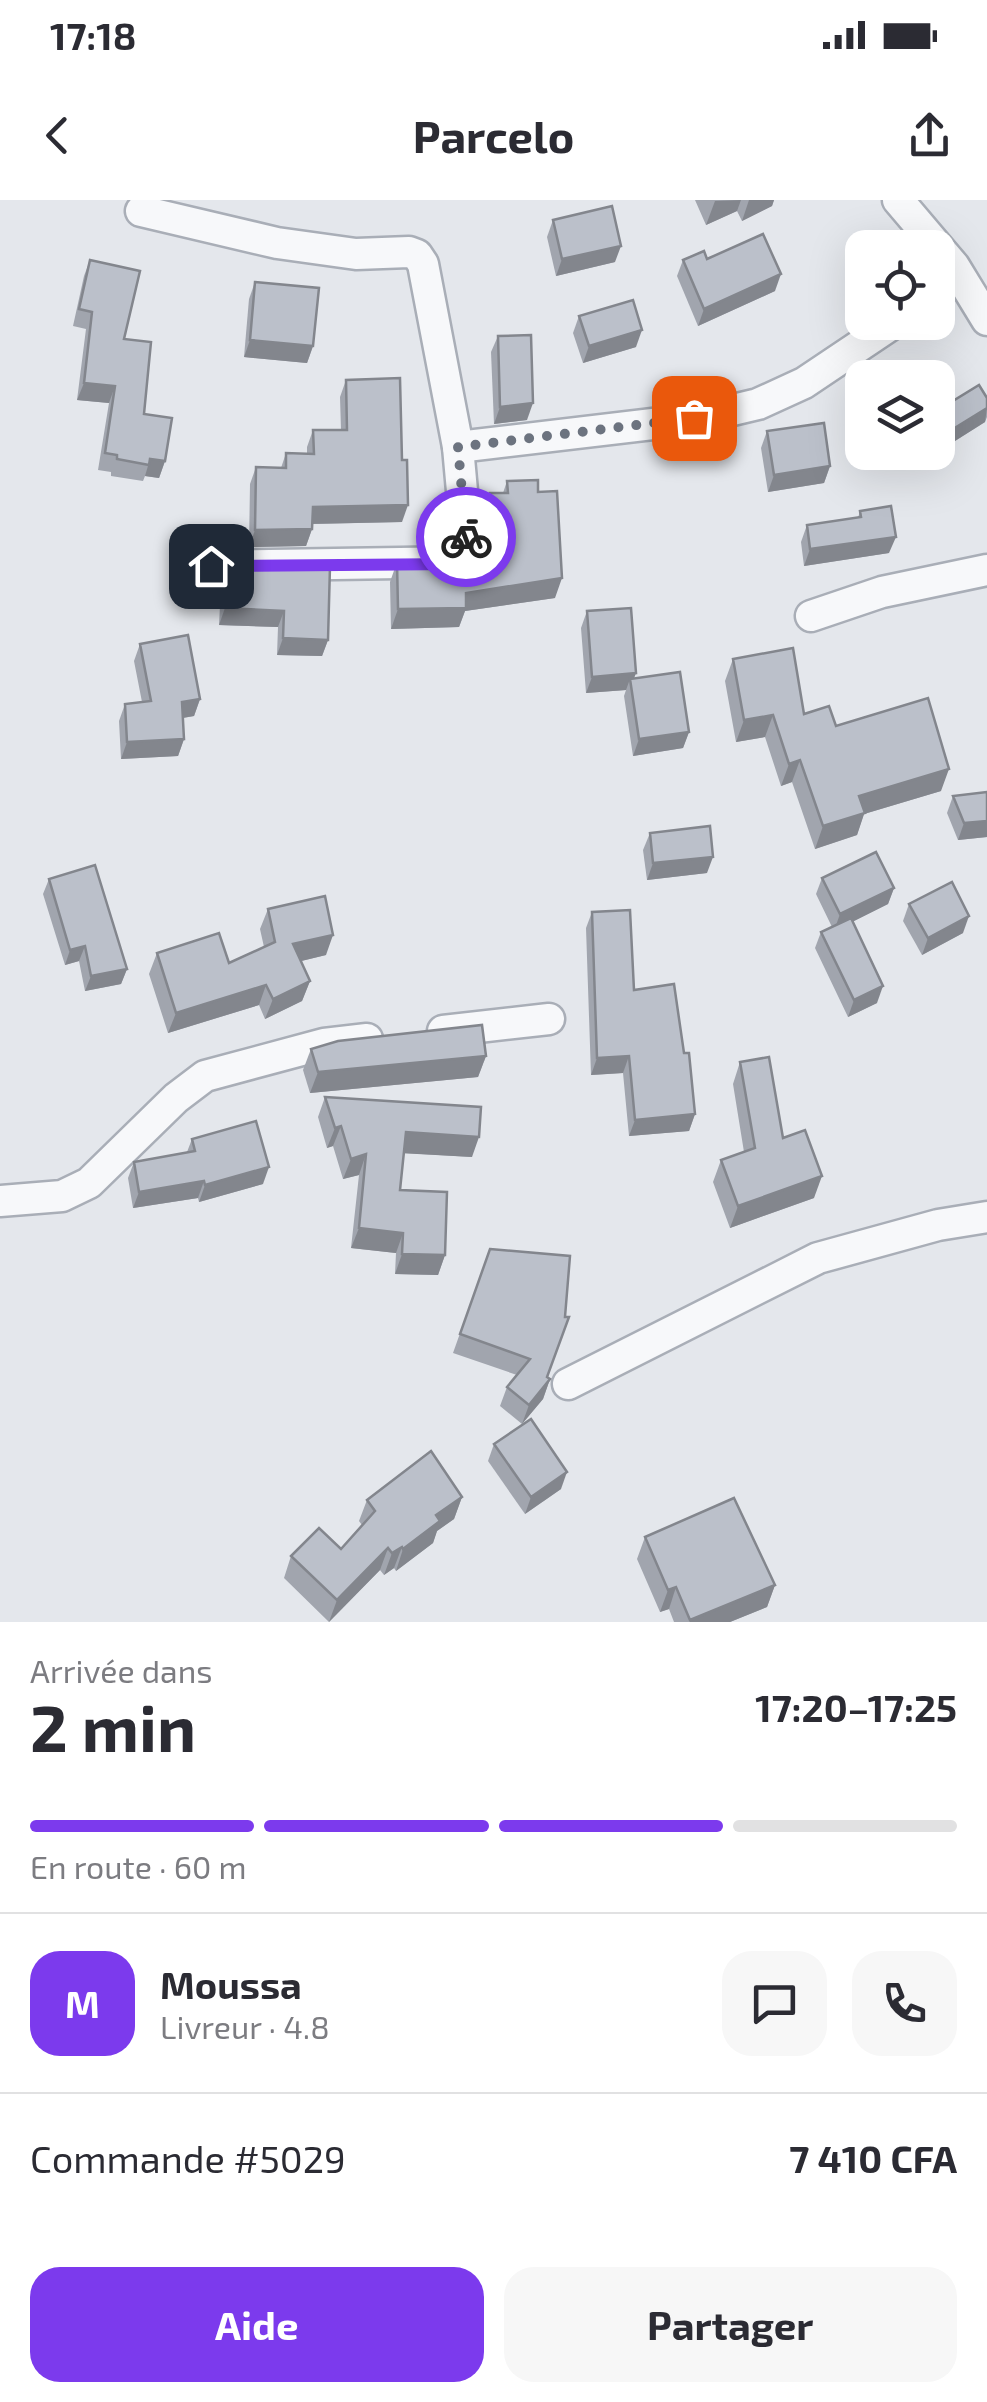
<!DOCTYPE html>
<html lang="fr">
<meta charset="utf-8">
<style>
body{margin:0;font-family:"Exo 2",sans-serif;background:#f7f7f7;color:#2b2b33;height:100vh;display:flex;flex-direction:column;font-size:38px;white-space:nowrap}
*{box-sizing:border-box;margin:0}
p{font-size:32px;color:#7c7c81}
.icon{flex:none;width:55px;height:55px;fill:none;stroke:currentColor;stroke-width:2;stroke-linecap:round;stroke-linejoin:round}
.map{position:relative;height:1422px;overflow:hidden}
.details{display:flex;flex-direction:column;background:#fff;flex:1}
.details>*{flex:none}
.fabs{position:absolute;left:845px;top:30px;display:grid;gap:20px}
.fabs a{display:grid;place-items:center;width:110px;height:110px;border-radius:20px;background:#fff;box-shadow:0 10px 40px #0002;font-size:50px}
.pin{position:absolute;display:grid;place-items:center;width:85px;height:85px;color:#fff;margin:-42px;border-radius:20px;box-shadow:0 5px 15px #0006}
.courier{position:absolute;display:grid;place-items:center;width:100px;height:100px;margin:-50px;border:8px solid #7c3aed;border-radius:50%;background:#fff;color:#222;box-shadow:0 2px 12px #0007}
.head em{font-style:normal;font-weight:700}
.head div{display:flex;flex-direction:column-reverse}
.head{display:flex;align-items:center;justify-content:space-between;height:170px;padding:0 30px}
h1{font-size:65px;font-weight:700;line-height:75px}
.bar{display:grid;grid-template-columns:repeat(4,1fr);gap:15px 10px;align-content:center;height:120px;padding:0 30px}
.bar i{height:12px;border-radius:8px;background:#e1e1e2}
.bar .current{background:#7c3aed}
.bar p{grid-column:span 4}
.line{display:flex;align-items:center;gap:25px;padding:0 30px;border-top:2px solid #e1e1e2}
.line div{flex:1}
.round{display:grid;place-items:center;flex:none;width:105px;height:105px;border-radius:30px;background:#f7f7f7}
.primary-button{display:flex;gap:20px;margin-top:auto;padding:20px 30px}
.primary-button a{flex:1;height:115px;border-radius:30px;background:#7c3aed;color:#fff;font-size:40px;font-weight:700;line-height:115px;text-align:center}
.primary-button a+a{background:#f7f7f7;color:#2b2b33}
.status{display:flex;justify-content:space-between;align-items:center;height:70px;padding:0 50px;background:#fff;direction:ltr}
.status svg{height:28px;fill:currentColor}
header{display:flex;justify-content:space-between;align-items:center;height:130px;padding:0 30px;background:#fff;font-size:45px;font-weight:700}
.map>svg:first-child{display:block}
.lines{fill:none;stroke-linecap:round;stroke-linejoin:round}
.minor-casing{stroke:#a9aeb7;stroke-width:35}
.minor{stroke:#f7f8fa;stroke-width:30}
.wall{fill:#a1a5ae}
.shaded-wall{fill:#83868d}
.building{fill:#bbc0ca;stroke:#83868d;stroke-width:2.5}
.done{stroke:#6c737f;stroke-width:10;stroke-dasharray:0 18}
.route{stroke:#7c3aed;stroke-width:12}
</style>
<div class="status"><b>17:18</b><svg viewBox="0 0 49 12"><path d="M0 12V9h3v3zM5 12V6h3v6zM10 12V3h3v9zM15 12V0h3v12zM26 1h20v11H26zM47 4h2v5h-2z"/></svg></div>
<header><svg class="icon" aria-label="back" viewBox="0 0 24 24"><path d="M15 5l-7 7 7 7"/></svg>Parcelo<svg class="icon" aria-label="share" viewBox="0 0 24 24"><path d="M12 15V3M7 8l5-5 5 5M5 13v7h14v-7"/></svg></header>
<div class="map">
<svg width="987" height="1422" viewBox="0 0 987 1422">
<rect width="100%" height="100%" fill="#e4e7ec"/>
<g class="lines">
<defs>
<g id="minor">
<path d="M 898,0 L 954,66 L 987,120"/>
<path d="M 141,11 L 277,43 L 356,54 L 409,52 L 417,55 L 423,64 L 458,247 L 468,357 L 465,362 L 211,366"/>
<path d="M 458,247 L 695,219 L 758,204 L 804,183 L 895,122"/>
<path d="M 811,416 L 882,392 L 987,370"/>
<path d="M 443,831 L 549,819"/>
<path d="M 0,1001 L 62,996 L 89,983 L 176,898 L 205,876 L 324,844 L 367,839"/>
<path d="M 568,1184 L 818,1058 L 938,1025 L 987,1017"/>
</g>
</defs>
<use href="#minor" class="minor-casing"/>
<use href="#minor" class="minor"/>
</g>
<g class="wall">
<path d="M 695,0 L 774,0 L 772,6 L 742,21 L 737,11 L 706,25 Z"/>
<path d="M 553,20 L 615,62 L 556,76 L 547,37 Z"/>
<path d="M 707,59 L 775,91 L 698,126 L 677,76 L 683,60 Z"/>
<path d="M 90,60 L 124,139 L 144,214 L 165,261 L 159,278 L 145,276 L 143,281 L 111,276 L 111,272 L 98,270 L 109,203 L 77,200 L 86,129 L 73,126 L 84,76 Z"/>
<path d="M 255,82 L 313,146 L 307,163 L 244,157 L 249,99 Z"/>
<path d="M 579,116 L 636,147 L 583,163 L 573,133 Z"/>
<path d="M 498,136 L 527,220 L 494,224 L 491,152 Z"/>
<path d="M 346,180 L 402,322 L 313,324 L 312,329 L 306,346 L 249,347 L 250,284 L 256,267 L 281,268 L 286,253 L 307,254 L 307,247 L 313,230 L 341,230 L 340,197 Z"/>
<path d="M 987,198 L 987,217 L 985,222 L 947,246 L 938,231 L 938,216 L 940,209 Z"/>
<path d="M 767,231 L 830,266 L 824,283 L 768,292 L 761,248 Z"/>
<path d="M 507,281 L 538,292 L 555,398 L 465,411 L 459,427 L 391,429 L 390,382 L 397,362 L 472,361 L 482,358 L 486,353 L 483,313 L 490,293 L 503,293 Z"/>
<path d="M 860,311 L 889,353 L 804,366 L 801,342 L 807,325 L 858,318 Z"/>
<path d="M 227,368 L 328,440 L 322,456 L 277,455 L 278,427 L 219,425 L 221,385 Z"/>
<path d="M 587,411 L 634,478 L 689,532 L 683,548 L 633,556 L 624,496 L 626,490 L 586,493 L 581,428 Z"/>
<path d="M 140,444 L 200,499 L 194,516 L 183,518 L 184,539 L 178,556 L 121,559 L 119,521 L 125,504 L 142,502 L 134,461 Z"/>
<path d="M 733,459 L 804,514 L 836,526 L 941,591 L 864,614 L 857,635 L 815,649 L 792,582 L 781,586 L 765,537 L 736,542 L 725,481 Z"/>
<path d="M 987,592 L 987,637 L 958,640 L 947,613 L 953,596 Z"/>
<path d="M 650,633 L 707,673 L 647,680 L 643,650 Z"/>
<path d="M 822,678 L 894,688 L 888,704 L 852,722 L 877,803 L 848,817 L 815,748 L 821,732 L 832,727 L 816,694 Z"/>
<path d="M 49,679 L 127,769 L 121,784 L 85,791 L 79,761 L 65,765 L 43,694 Z"/>
<path d="M 909,704 L 963,733 L 922,755 L 903,721 Z"/>
<path d="M 268,709 L 326,755 L 301,761 L 310,781 L 302,801 L 265,819 L 259,805 L 168,833 L 149,774 L 157,753 L 229,763 L 264,747 L 260,729 Z"/>
<path d="M 592,712 L 634,790 L 684,853 L 695,914 L 689,931 L 629,936 L 623,873 L 591,875 L 586,728 Z"/>
<path d="M 311,849 L 486,856 L 478,877 L 310,893 L 303,870 Z"/>
<path d="M 740,862 L 814,998 L 730,1028 L 713,982 L 721,960 L 744,952 L 733,884 Z"/>
<path d="M 325,897 L 472,957 L 404,953 L 400,990 L 445,1055 L 438,1075 L 395,1074 L 396,1053 L 351,1048 L 359,975 L 343,979 L 333,946 L 327,948 L 318,917 Z"/>
<path d="M 192,939 L 263,984 L 199,1002 L 198,998 L 133,1008 L 128,978 L 134,962 L 187,952 Z"/>
<path d="M 490,1049 L 565,1117 L 547,1177 L 550,1179 L 543,1199 L 522,1224 L 500,1206 L 507,1187 L 517,1175 L 453,1153 Z"/>
<path d="M 494,1244 L 561,1289 L 525,1314 L 488,1261 Z"/>
<path d="M 462,1297 L 454,1319 L 437,1331 L 433,1343 L 396,1371 L 394,1368 L 384,1375 L 380,1370 L 329,1422 L 284,1378 L 291,1356 L 341,1349 L 362,1325 L 359,1321 L 367,1300 Z"/>
<path d="M 645,1337 L 775,1385 L 767,1407 L 730,1422 L 674,1422 L 669,1409 L 660,1412 L 637,1359 Z"/>
</g>
<g class="shaded-wall">
<path d="M 741,0 L 737,11 L 706,25 L 715,1 Z"/>
<path d="M 749,0 L 774,0 L 772,6 L 742,21 Z"/>
<path d="M 621,46 L 615,62 L 556,76 L 562,59 Z"/>
<path d="M 781,74 L 775,91 L 698,126 L 704,109 Z"/>
<path d="M 642,130 L 636,147 L 583,163 L 589,146 Z"/>
<path d="M 250,140 L 313,146 L 307,163 L 244,157 Z"/>
<path d="M 84,183 L 115,186 L 109,203 L 77,200 Z"/>
<path d="M 533,203 L 527,220 L 494,224 L 500,207 Z"/>
<path d="M 987,208 L 985,222 L 947,246 L 953,229 Z"/>
<path d="M 150,259 L 165,261 L 159,278 L 145,276 Z"/>
<path d="M 830,266 L 824,283 L 768,292 L 774,275 Z"/>
<path d="M 408,305 L 402,322 L 307,324 L 313,307 Z"/>
<path d="M 312,329 L 306,346 L 249,347 L 255,330 Z"/>
<path d="M 896,337 L 889,353 L 804,366 L 810,349 Z"/>
<path d="M 562,378 L 555,398 L 465,411 L 459,427 L 391,429 L 398,409 L 466,393 Z"/>
<path d="M 225,408 L 284,411 L 278,427 L 219,425 Z"/>
<path d="M 283,438 L 328,440 L 322,456 L 277,455 Z"/>
<path d="M 636,473 L 631,487 L 630,479 L 626,490 L 586,493 L 592,477 Z"/>
<path d="M 200,499 L 194,516 L 176,519 L 182,502 Z"/>
<path d="M 773,515 L 765,537 L 736,542 L 744,520 Z"/>
<path d="M 689,532 L 683,548 L 633,556 L 639,539 Z"/>
<path d="M 184,539 L 178,556 L 121,559 L 127,542 Z"/>
<path d="M 800,560 L 792,582 L 781,586 L 789,564 Z"/>
<path d="M 949,569 L 941,591 L 864,614 L 857,635 L 815,649 L 823,626 L 859,596 Z"/>
<path d="M 987,621 L 987,637 L 958,640 L 964,623 Z"/>
<path d="M 713,657 L 707,673 L 647,680 L 653,663 Z"/>
<path d="M 894,688 L 888,704 L 834,731 L 840,714 Z"/>
<path d="M 969,716 L 963,733 L 922,755 L 928,738 Z"/>
<path d="M 333,735 L 326,755 L 285,765 L 293,744 Z"/>
<path d="M 85,746 L 79,761 L 65,765 L 70,750 Z"/>
<path d="M 127,769 L 121,784 L 85,791 L 91,776 Z"/>
<path d="M 310,781 L 302,801 L 265,819 L 273,799 Z"/>
<path d="M 266,785 L 259,805 L 168,833 L 176,813 Z"/>
<path d="M 883,786 L 877,803 L 848,817 L 854,800 Z"/>
<path d="M 486,856 L 478,877 L 310,893 L 318,872 Z"/>
<path d="M 629,856 L 623,873 L 591,875 L 597,858 Z"/>
<path d="M 695,914 L 689,931 L 629,936 L 635,920 Z"/>
<path d="M 341,926 L 333,946 L 327,948 L 335,928 Z"/>
<path d="M 406,932 L 479,937 L 472,957 L 399,953 Z"/>
<path d="M 366,954 L 359,975 L 343,979 L 351,959 Z"/>
<path d="M 269,967 L 263,984 L 199,1002 L 205,985 Z"/>
<path d="M 822,976 L 814,998 L 730,1028 L 738,1006 Z"/>
<path d="M 204,981 L 198,998 L 133,1008 L 139,992 Z"/>
<path d="M 359,1028 L 403,1033 L 396,1053 L 351,1048 Z"/>
<path d="M 402,1054 L 445,1055 L 438,1075 L 395,1074 Z"/>
<path d="M 550,1179 L 543,1199 L 522,1224 L 529,1205 Z"/>
<path d="M 567,1272 L 561,1289 L 525,1314 L 531,1297 Z"/>
<path d="M 462,1297 L 454,1319 L 437,1331 L 433,1343 L 396,1371 L 403,1349 L 436,1315 Z"/>
<path d="M 402,1347 L 394,1368 L 384,1375 L 392,1353 Z"/>
<path d="M 388,1348 L 380,1370 L 329,1422 L 337,1400 Z"/>
<path d="M 775,1385 L 767,1407 L 730,1422 L 690,1422 L 690,1420 Z"/>
<path d="M 676,1387 L 669,1409 L 660,1412 L 668,1390 Z"/>
</g>
<g class="building">
<path d="M 612,6 L 621,46 L 562,59 L 553,20 Z"/>
<path d="M 763,34 L 781,74 L 704,109 L 683,60 L 704,51 L 707,59 Z"/>
<path d="M 90,60 L 140,71 L 124,139 L 151,142 L 144,214 L 172,218 L 165,261 L 150,259 L 149,265 L 117,259 L 117,255 L 105,253 L 115,186 L 84,183 L 92,112 L 79,109 Z"/>
<path d="M 255,82 L 319,88 L 313,146 L 250,140 Z"/>
<path d="M 633,100 L 642,130 L 589,146 L 579,116 Z"/>
<path d="M 531,135 L 533,203 L 500,207 L 498,136 Z"/>
<path d="M 400,178 L 402,260 L 407,260 L 408,305 L 313,307 L 312,329 L 255,330 L 256,267 L 286,268 L 286,253 L 314,254 L 313,230 L 347,230 L 346,180 Z"/>
<path d="M 979,185 L 987,198 L 987,208 L 953,229 L 940,209 Z"/>
<path d="M 824,223 L 830,266 L 774,275 L 767,231 Z"/>
<path d="M 538,280 L 538,292 L 557,291 L 562,378 L 466,393 L 466,408 L 398,409 L 397,362 L 472,361 L 482,358 L 491,347 L 494,337 L 490,293 L 508,293 L 507,281 Z"/>
<path d="M 891,306 L 896,337 L 810,349 L 807,325 L 861,317 L 860,311 Z"/>
<path d="M 330,366 L 328,440 L 283,438 L 284,411 L 225,408 L 227,368 Z"/>
<path d="M 631,408 L 636,473 L 592,477 L 587,411 Z"/>
<path d="M 188,435 L 200,499 L 182,502 L 184,539 L 127,542 L 125,504 L 151,501 L 140,444 Z"/>
<path d="M 793,448 L 804,514 L 829,506 L 836,526 L 928,498 L 949,569 L 859,596 L 865,613 L 823,626 L 800,560 L 789,564 L 773,515 L 744,520 L 733,459 Z"/>
<path d="M 680,472 L 689,532 L 639,539 L 630,479 Z"/>
<path d="M 987,592 L 987,621 L 964,623 L 953,596 Z"/>
<path d="M 710,626 L 713,657 L 653,663 L 650,633 Z"/>
<path d="M 876,652 L 894,688 L 840,714 L 822,678 Z"/>
<path d="M 95,665 L 127,769 L 91,776 L 85,746 L 70,750 L 49,679 Z"/>
<path d="M 952,682 L 969,716 L 928,738 L 909,704 Z"/>
<path d="M 325,696 L 333,735 L 293,744 L 310,781 L 273,799 L 266,785 L 176,813 L 157,753 L 219,733 L 229,763 L 275,742 L 268,709 Z"/>
<path d="M 630,710 L 634,790 L 674,784 L 684,853 L 689,853 L 695,914 L 635,920 L 629,856 L 597,858 L 592,712 Z"/>
<path d="M 851,718 L 883,786 L 854,800 L 821,732 Z"/>
<path d="M 482,825 L 486,856 L 318,872 L 311,849 L 338,841 Z"/>
<path d="M 769,857 L 783,938 L 805,930 L 822,976 L 738,1006 L 721,960 L 755,948 L 740,862 Z"/>
<path d="M 325,897 L 481,907 L 479,937 L 406,932 L 400,990 L 447,992 L 445,1055 L 402,1054 L 403,1033 L 359,1028 L 366,954 L 351,959 L 341,926 L 335,928 Z"/>
<path d="M 256,921 L 269,967 L 205,985 L 204,981 L 139,992 L 134,962 L 195,951 L 192,939 Z"/>
<path d="M 490,1049 L 570,1056 L 565,1117 L 569,1117 L 547,1177 L 550,1179 L 529,1205 L 507,1187 L 530,1159 L 460,1134 Z"/>
<path d="M 531,1219 L 567,1272 L 531,1297 L 494,1244 Z"/>
<path d="M 431,1251 L 462,1297 L 436,1315 L 440,1321 L 403,1349 L 402,1347 L 392,1353 L 388,1348 L 337,1400 L 291,1356 L 319,1328 L 341,1349 L 375,1311 L 367,1300 Z"/>
<path d="M 734,1298 L 775,1385 L 690,1420 L 676,1387 L 668,1390 L 645,1337 Z"/>
</g>
<g class="lines">
<path class="done" d="M 466,337 L 458,247 L 694,218"/>
<path class="route" d="M 211,366 L 458,364 L 468,357 L 466,337"/>
</g>
</svg>
<div class="fabs">
<a><svg class="icon" aria-label="locate" viewBox="0 0 24 24"><circle cx="12" cy="12" r="6"/><path d="M12 2v4M12 18v4M2 12h4M18 12h4"/></svg></a>
<a><svg class="icon" aria-label="layers" viewBox="0 0 24 24"><path d="M12 4l9 5-9 5-9-5zM3 14l9 5 9-5"/></svg></a>
</div>
<div class="pin" style="left:694px;top:218px;background:#ea580c"><svg class="icon" aria-label="bag" viewBox="0 0 24 24"><path d="M5 8h14l-1 12H6zM9 8a3 3 0 0 1 6 0"/></svg></div>
<div class="pin" style="left:211px;top:366px;background:#1f2937"><svg class="icon" aria-label="home" viewBox="0 0 24 24"><path d="M3 11l9-7 9 7M6 9v11h12V9"/></svg></div>
<div class="courier" style="left:466px;top:337px"><svg class="icon" aria-label="bike" viewBox="0 0 24 24"><circle cx="6" cy="16" r="4"/><circle cx="18" cy="16" r="4"/><path d="M6 16l4-8h5l3 8M10 8l3 8H6M13 5h3"/></svg></div>
</div>
<section class="details">
<div class="head"><div><h1>2 min</h1><p>Arrivée dans</p></div><em>17:20–17:25</em></div>
<div class="bar"><i class="current"></i><i class="current"></i><i class="current"></i><i></i><p>En route · 60 m</p></div>
<div class="line" style="height:180px"><b class="round" style="background:#7c3aed;color:#fff">M</b><div><b>Moussa</b><p>Livreur · 4.8</p></div><a class="round"><svg class="icon" aria-label="chat" viewBox="0 0 24 24"><path d="M4 5h16v11H9l-5 4z"/></svg></a><a class="round"><svg class="icon" aria-label="phone" viewBox="0 0 24 24"><path d="M5 4h4l2 5-3 2q2 4 5 5l2-3 5 2v4C11 20 4 13 5 4z"/></svg></a></div>
<div class="line" style="height:130px"><div>Commande #5029</div><b>7 410 CFA</b></div>
<div class="primary-button"><a>Aide</a><a>Partager</a></div>
</section>
